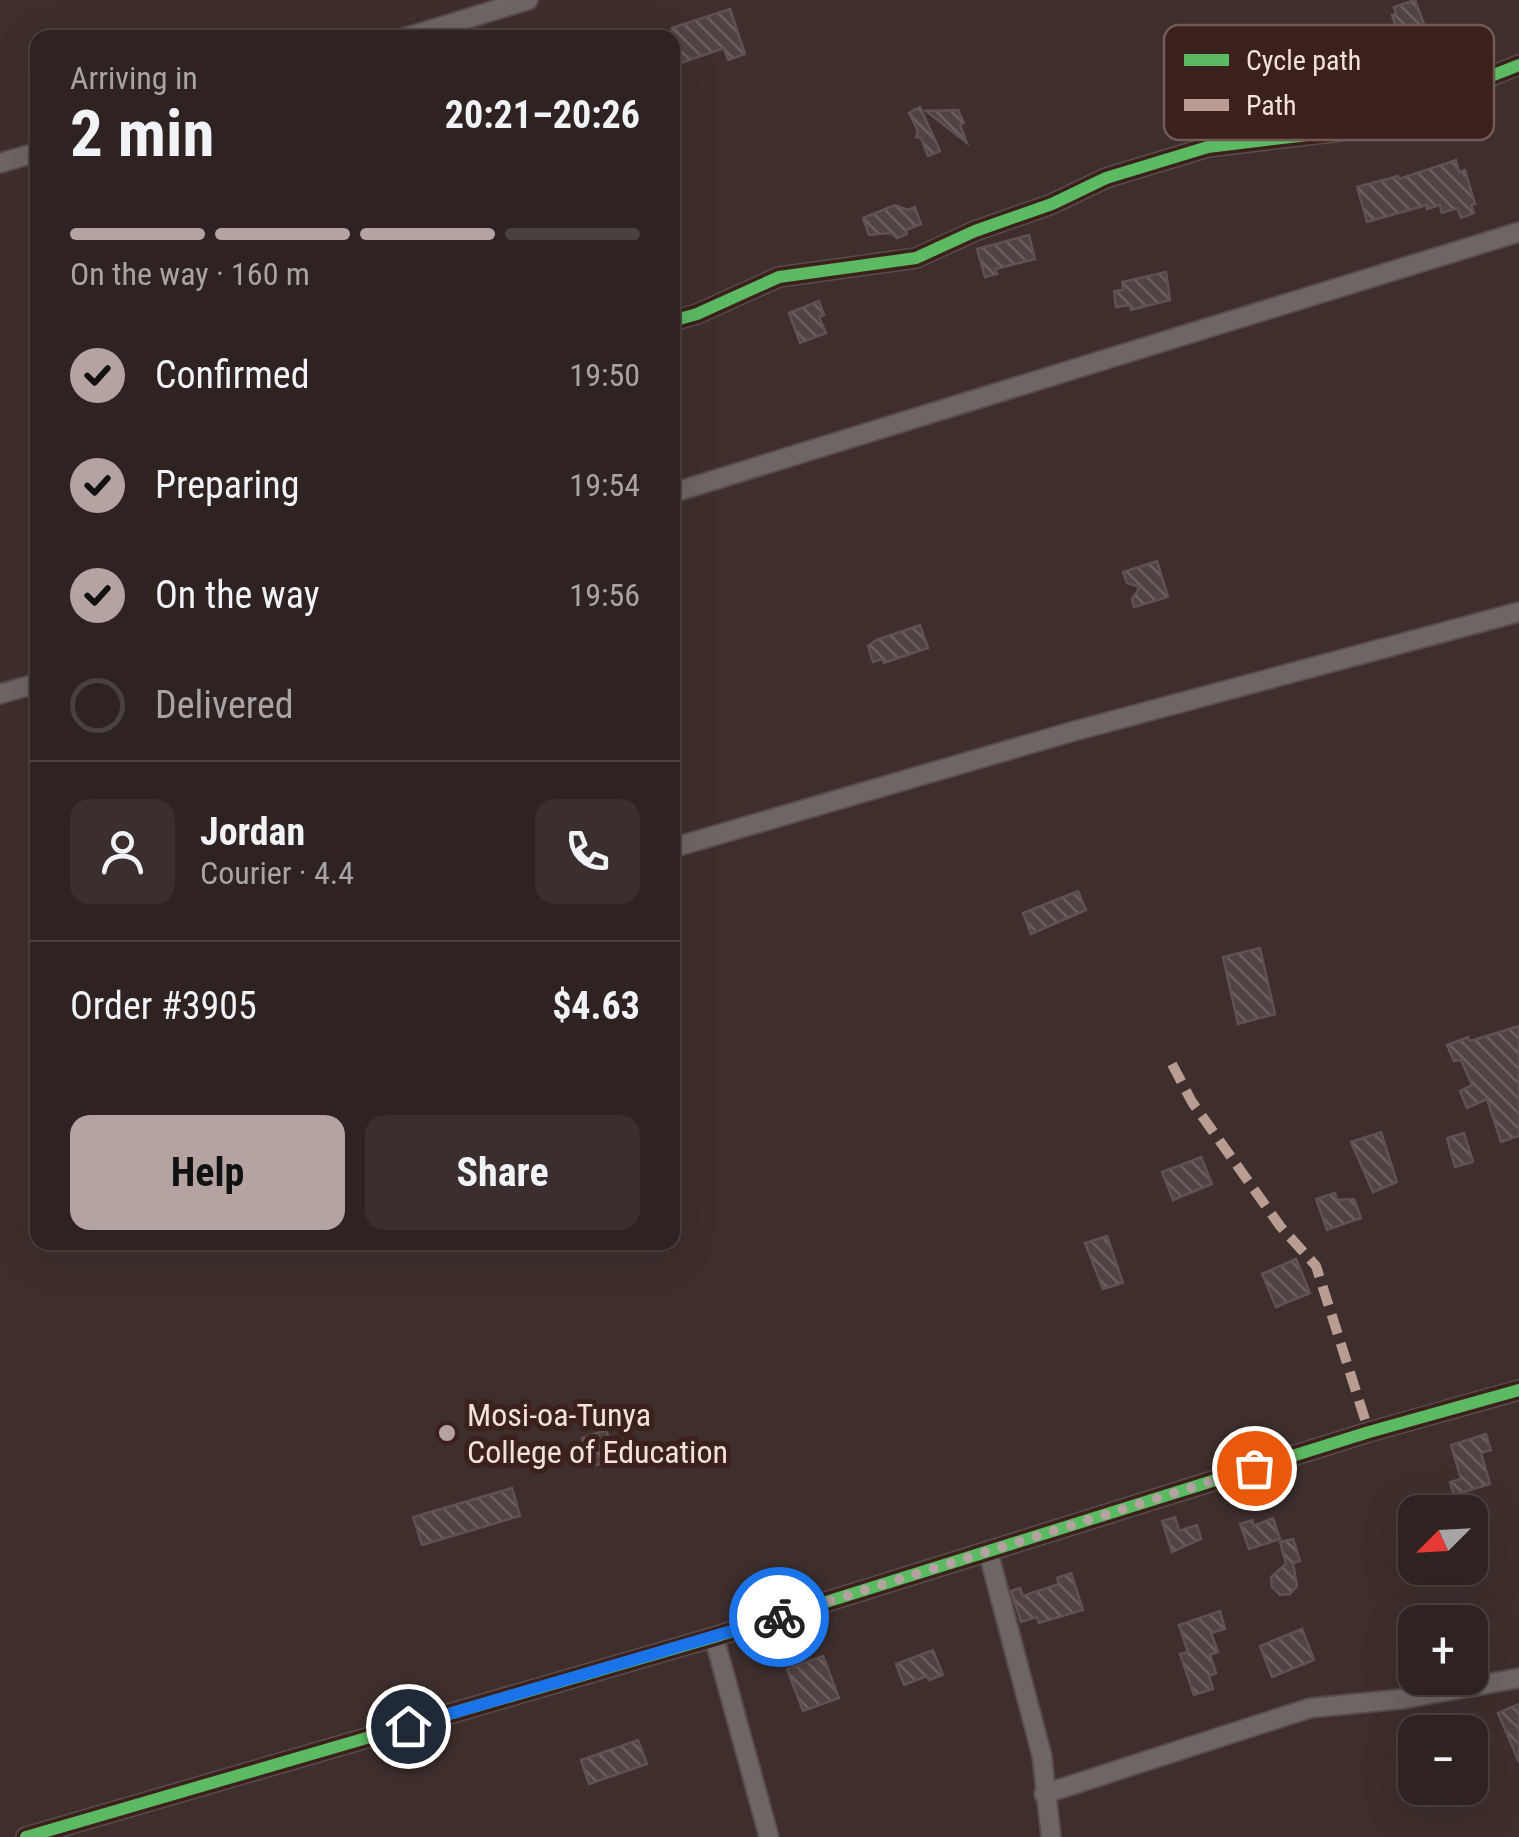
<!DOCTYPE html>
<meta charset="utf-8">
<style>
body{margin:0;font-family:"Roboto Condensed",sans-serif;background:#3a2f2e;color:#f1f3f6;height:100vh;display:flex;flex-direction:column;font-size:38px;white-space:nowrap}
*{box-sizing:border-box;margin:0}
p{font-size:32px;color:#a7a4a5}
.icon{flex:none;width:55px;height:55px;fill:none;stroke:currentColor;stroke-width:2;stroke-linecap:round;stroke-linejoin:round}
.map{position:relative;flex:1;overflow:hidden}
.panel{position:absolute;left:30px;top:30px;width:650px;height:1220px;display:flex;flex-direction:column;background:#2e2321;border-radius:20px;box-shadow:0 10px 40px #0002,0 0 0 2px #49403f}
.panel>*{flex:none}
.needle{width:65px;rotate:246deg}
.tools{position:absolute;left:1398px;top:1495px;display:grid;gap:20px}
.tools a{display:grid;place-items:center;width:90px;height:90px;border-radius:20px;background:#2e2321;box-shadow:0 10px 40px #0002,0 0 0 2px #49403f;font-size:50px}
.pin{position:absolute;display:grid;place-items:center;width:85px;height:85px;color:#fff;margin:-42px;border:5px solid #fff;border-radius:50%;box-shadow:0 2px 10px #0007}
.courier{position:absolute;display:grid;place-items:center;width:100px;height:100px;margin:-50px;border:8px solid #1a73e8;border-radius:50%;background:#fff;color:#222;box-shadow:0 2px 12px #0007}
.headline em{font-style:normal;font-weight:700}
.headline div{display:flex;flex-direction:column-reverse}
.headline{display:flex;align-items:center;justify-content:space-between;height:170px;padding:0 40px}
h1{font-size:65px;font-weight:700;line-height:75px}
.bar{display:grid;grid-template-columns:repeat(4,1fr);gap:15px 10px;align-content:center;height:120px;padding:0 40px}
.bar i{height:12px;border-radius:8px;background:#49403f}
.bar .active{background:#b4a3a0}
.bar p{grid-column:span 4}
.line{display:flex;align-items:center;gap:25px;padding:0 40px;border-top:2px solid #49403f}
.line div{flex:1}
.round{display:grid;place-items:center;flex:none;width:105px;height:105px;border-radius:20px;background:#3a2f2e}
ol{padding:0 40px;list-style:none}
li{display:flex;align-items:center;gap:30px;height:110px}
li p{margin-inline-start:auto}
li .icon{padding:10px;border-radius:50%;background:#b4a3a0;color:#111;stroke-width:4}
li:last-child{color:#a7a4a5}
li i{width:55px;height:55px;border:5px solid #49403f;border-radius:50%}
.action{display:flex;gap:20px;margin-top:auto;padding:20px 40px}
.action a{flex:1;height:115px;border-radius:20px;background:#b4a3a0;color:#111;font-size:40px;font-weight:700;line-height:115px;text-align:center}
.action a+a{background:#3a2f2e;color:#f1f3f6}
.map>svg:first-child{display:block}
.building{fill:url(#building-back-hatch);stroke:#5f5250;stroke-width:2.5}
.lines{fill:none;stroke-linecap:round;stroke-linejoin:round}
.minor-casing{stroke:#594c4a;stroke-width:22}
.minor{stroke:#6e6663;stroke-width:18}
.quiet{stroke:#b99d93;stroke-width:10;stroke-dasharray:20 10;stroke-linecap:butt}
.cycleway-casing{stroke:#3b201b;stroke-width:19}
.cycleway{stroke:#5cba63;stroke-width:12}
.done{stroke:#b4a3a0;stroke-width:10;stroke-dasharray:0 18}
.route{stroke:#1a73e8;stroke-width:12}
.poi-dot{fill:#b4a3a0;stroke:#3b201b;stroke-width:4}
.labels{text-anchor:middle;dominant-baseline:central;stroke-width:10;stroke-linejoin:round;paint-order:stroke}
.poi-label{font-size:32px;fill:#f4e1de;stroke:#3b201b;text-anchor:start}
.key{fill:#3b201b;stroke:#725a56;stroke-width:2.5}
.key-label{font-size:28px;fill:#f4e1de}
</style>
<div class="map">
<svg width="1519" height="1837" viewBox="0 0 1519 1837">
<defs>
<pattern id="building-back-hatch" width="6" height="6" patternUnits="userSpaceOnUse" patternTransform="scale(2.5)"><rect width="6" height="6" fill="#514342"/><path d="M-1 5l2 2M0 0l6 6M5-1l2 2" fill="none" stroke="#6b5e5d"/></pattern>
</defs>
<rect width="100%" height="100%" fill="#3e2f2c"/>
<g class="building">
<path d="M 1415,0 L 1433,49 L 1400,61 L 1389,29 L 1396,27 L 1392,15 L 1396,14 L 1394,7 Z"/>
<path d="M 730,9 L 745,54 L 728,60 L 724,48 L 672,66 L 672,28 Z"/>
<path d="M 920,107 L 940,151 L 928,156 L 921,138 L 916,137 L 918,131 L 909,113 Z"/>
<path d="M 958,110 L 964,123 L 960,125 L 967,143 L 926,111 Z"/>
<path d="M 1456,160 L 1459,172 L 1465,170 L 1475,204 L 1471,205 L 1474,213 L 1461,218 L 1457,208 L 1442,213 L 1440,205 L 1427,209 L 1427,205 L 1367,222 L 1357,187 L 1398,176 L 1399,179 Z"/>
<path d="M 895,205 L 907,210 L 915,207 L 921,224 L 906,230 L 907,234 L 897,238 L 891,233 L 869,235 L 863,218 Z"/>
<path d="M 1029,235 L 1035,259 L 995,269 L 997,274 L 985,277 L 977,249 Z"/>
<path d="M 1166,272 L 1170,300 L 1131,310 L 1130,305 L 1116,307 L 1114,291 L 1123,290 L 1122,282 Z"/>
<path d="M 819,301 L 824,315 L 819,317 L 826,333 L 800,343 L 789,313 Z"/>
<path d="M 1157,561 L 1168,597 L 1134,607 L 1132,599 L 1140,587 L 1127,583 L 1123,572 Z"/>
<path d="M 920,625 L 928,648 L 884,663 L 882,659 L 873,662 L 868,646 L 876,640 Z"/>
<path d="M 1078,891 L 1086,910 L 1031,934 L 1023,913 Z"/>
<path d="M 1260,948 L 1275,1014 L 1238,1024 L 1223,957 Z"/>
<path d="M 1519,1026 L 1519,1136 L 1501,1142 L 1487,1099 L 1467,1108 L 1460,1091 L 1472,1085 L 1461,1060 L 1454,1061 L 1447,1045 L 1468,1037 L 1470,1041 Z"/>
<path d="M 1381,1132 L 1397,1182 L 1373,1192 L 1351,1142 Z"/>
<path d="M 1464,1133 L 1473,1162 L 1455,1167 L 1447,1138 Z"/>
<path d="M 1201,1157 L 1212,1184 L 1173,1200 L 1162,1172 Z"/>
<path d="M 1335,1193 L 1337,1200 L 1354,1199 L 1361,1218 L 1327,1230 L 1316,1199 Z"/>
<path d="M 1107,1236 L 1123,1283 L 1103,1289 L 1085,1243 Z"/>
<path d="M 1296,1259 L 1310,1293 L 1276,1307 L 1262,1274 Z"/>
<path d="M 606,1430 L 616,1459 L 590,1467 L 582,1438 Z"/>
<path d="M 1486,1434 L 1491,1450 L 1481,1453 L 1490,1484 L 1454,1495 L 1450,1482 L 1461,1479 L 1451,1445 Z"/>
<path d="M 512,1488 L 520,1516 L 422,1545 L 413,1517 Z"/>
<path d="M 1175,1517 L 1179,1531 L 1197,1525 L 1201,1539 L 1172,1552 L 1162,1521 Z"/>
<path d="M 1273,1518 L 1280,1539 L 1249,1549 L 1240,1524 L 1252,1520 L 1254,1526 Z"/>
<path d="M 1293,1539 L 1300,1561 L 1293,1563 L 1297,1586 L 1290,1594 L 1280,1595 L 1272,1587 L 1271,1577 L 1286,1564 L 1280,1542 Z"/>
<path d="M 1071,1573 L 1083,1610 L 1039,1623 L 1037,1617 L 1021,1622 L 1011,1591 L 1020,1588 L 1023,1596 L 1059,1584 L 1057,1578 Z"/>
<path d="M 1220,1611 L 1225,1629 L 1211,1633 L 1218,1652 L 1210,1655 L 1216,1673 L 1209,1676 L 1213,1689 L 1194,1695 L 1180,1654 L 1188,1652 L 1179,1625 Z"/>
<path d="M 1302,1629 L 1314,1660 L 1272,1677 L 1260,1646 Z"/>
<path d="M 933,1650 L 943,1675 L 929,1680 L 927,1676 L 904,1685 L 896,1664 Z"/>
<path d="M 823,1656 L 839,1698 L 803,1711 L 787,1669 Z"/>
<path d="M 1519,1704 L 1519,1762 L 1498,1713 Z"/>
<path d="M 638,1740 L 647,1764 L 589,1784 L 581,1760 Z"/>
</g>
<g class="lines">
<defs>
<g id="minor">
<path d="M 404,38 L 528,0"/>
<path d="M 0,163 L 38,152"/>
<path d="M 672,321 L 697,314 L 779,277 L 916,258 L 975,231 L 1052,204 L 1106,178 L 1208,147 L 1341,131 L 1379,120 L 1519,65"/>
<path d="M 672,493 L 1519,232"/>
<path d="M 0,694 L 38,683"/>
<path d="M 672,848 L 1067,733 L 1519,612"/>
<path d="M 988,1551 L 1042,1756 L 1051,1837"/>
<path d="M 714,1637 L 769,1837"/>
<path d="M 1044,1794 L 1310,1708 L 1403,1699 L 1519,1678"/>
<path d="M 26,1837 L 714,1637 L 1369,1432 L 1519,1390"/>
</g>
</defs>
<use href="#minor" class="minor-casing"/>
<use href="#minor" class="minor"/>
<path class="quiet" d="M 1172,1064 L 1192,1102 L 1280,1226 L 1316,1266 L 1369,1432"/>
<defs>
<g id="cycleway">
<path d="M 672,321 L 697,314 L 779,277 L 916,258 L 975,231 L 1052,204 L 1106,178 L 1208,147 L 1341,131 L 1379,120 L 1519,65"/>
<path d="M 26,1837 L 714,1637 L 1369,1432 L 1519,1390"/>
</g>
</defs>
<use href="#cycleway" class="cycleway-casing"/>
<use href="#cycleway" class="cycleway"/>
</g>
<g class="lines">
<path class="done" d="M 779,1617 L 1254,1468"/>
<path class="route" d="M 408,1726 L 779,1617"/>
</g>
<circle class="poi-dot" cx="447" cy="1433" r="10"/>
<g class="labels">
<g class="poi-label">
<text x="467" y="1415">Mosi-oa-Tunya<tspan x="467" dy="37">College of Education</tspan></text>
</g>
</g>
<rect x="1164" y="25" width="330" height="115" rx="15" class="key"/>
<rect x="1184" y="54" width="45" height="12" fill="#5cba63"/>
<rect x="1184" y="99" width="45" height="12" fill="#b99d93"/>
<g class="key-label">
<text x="1246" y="70">Cycle path</text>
<text x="1246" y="115">Path</text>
</g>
</svg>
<div class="tools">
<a><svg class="needle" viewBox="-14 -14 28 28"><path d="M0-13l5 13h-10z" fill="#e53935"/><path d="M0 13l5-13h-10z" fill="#a7a4a5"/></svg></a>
<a>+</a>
<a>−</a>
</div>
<div class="pin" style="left:1254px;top:1468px;background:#ea580c"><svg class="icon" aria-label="bag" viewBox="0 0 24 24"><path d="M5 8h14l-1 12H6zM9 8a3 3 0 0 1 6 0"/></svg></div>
<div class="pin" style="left:408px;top:1726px;background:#1f2937"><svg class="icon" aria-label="home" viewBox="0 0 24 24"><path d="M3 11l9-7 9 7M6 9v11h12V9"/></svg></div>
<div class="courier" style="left:779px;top:1617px"><svg class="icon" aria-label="bike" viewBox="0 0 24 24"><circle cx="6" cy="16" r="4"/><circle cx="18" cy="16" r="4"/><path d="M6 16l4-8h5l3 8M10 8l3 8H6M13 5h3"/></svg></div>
<section class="panel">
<div class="headline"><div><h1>2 min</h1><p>Arriving in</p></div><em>20:21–20:26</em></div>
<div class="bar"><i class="active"></i><i class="active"></i><i class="active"></i><i></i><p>On the way · 160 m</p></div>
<ol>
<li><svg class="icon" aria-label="check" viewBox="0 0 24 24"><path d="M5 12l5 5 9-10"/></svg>Confirmed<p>19:50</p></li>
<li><svg class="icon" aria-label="check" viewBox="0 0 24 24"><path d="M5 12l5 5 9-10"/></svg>Preparing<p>19:54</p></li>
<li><svg class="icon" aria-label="check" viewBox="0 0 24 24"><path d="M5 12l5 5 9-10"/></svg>On the way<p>19:56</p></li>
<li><i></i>Delivered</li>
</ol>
<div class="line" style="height:180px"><a class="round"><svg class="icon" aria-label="person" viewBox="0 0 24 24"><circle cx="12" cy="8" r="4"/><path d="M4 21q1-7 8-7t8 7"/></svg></a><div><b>Jordan</b><p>Courier · 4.4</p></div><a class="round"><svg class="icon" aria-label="phone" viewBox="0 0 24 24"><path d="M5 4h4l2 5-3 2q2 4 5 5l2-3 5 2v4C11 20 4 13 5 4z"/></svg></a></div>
<div class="line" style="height:130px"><div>Order #3905</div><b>$4.63</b></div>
<div class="action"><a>Help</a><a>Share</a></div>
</section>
</div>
